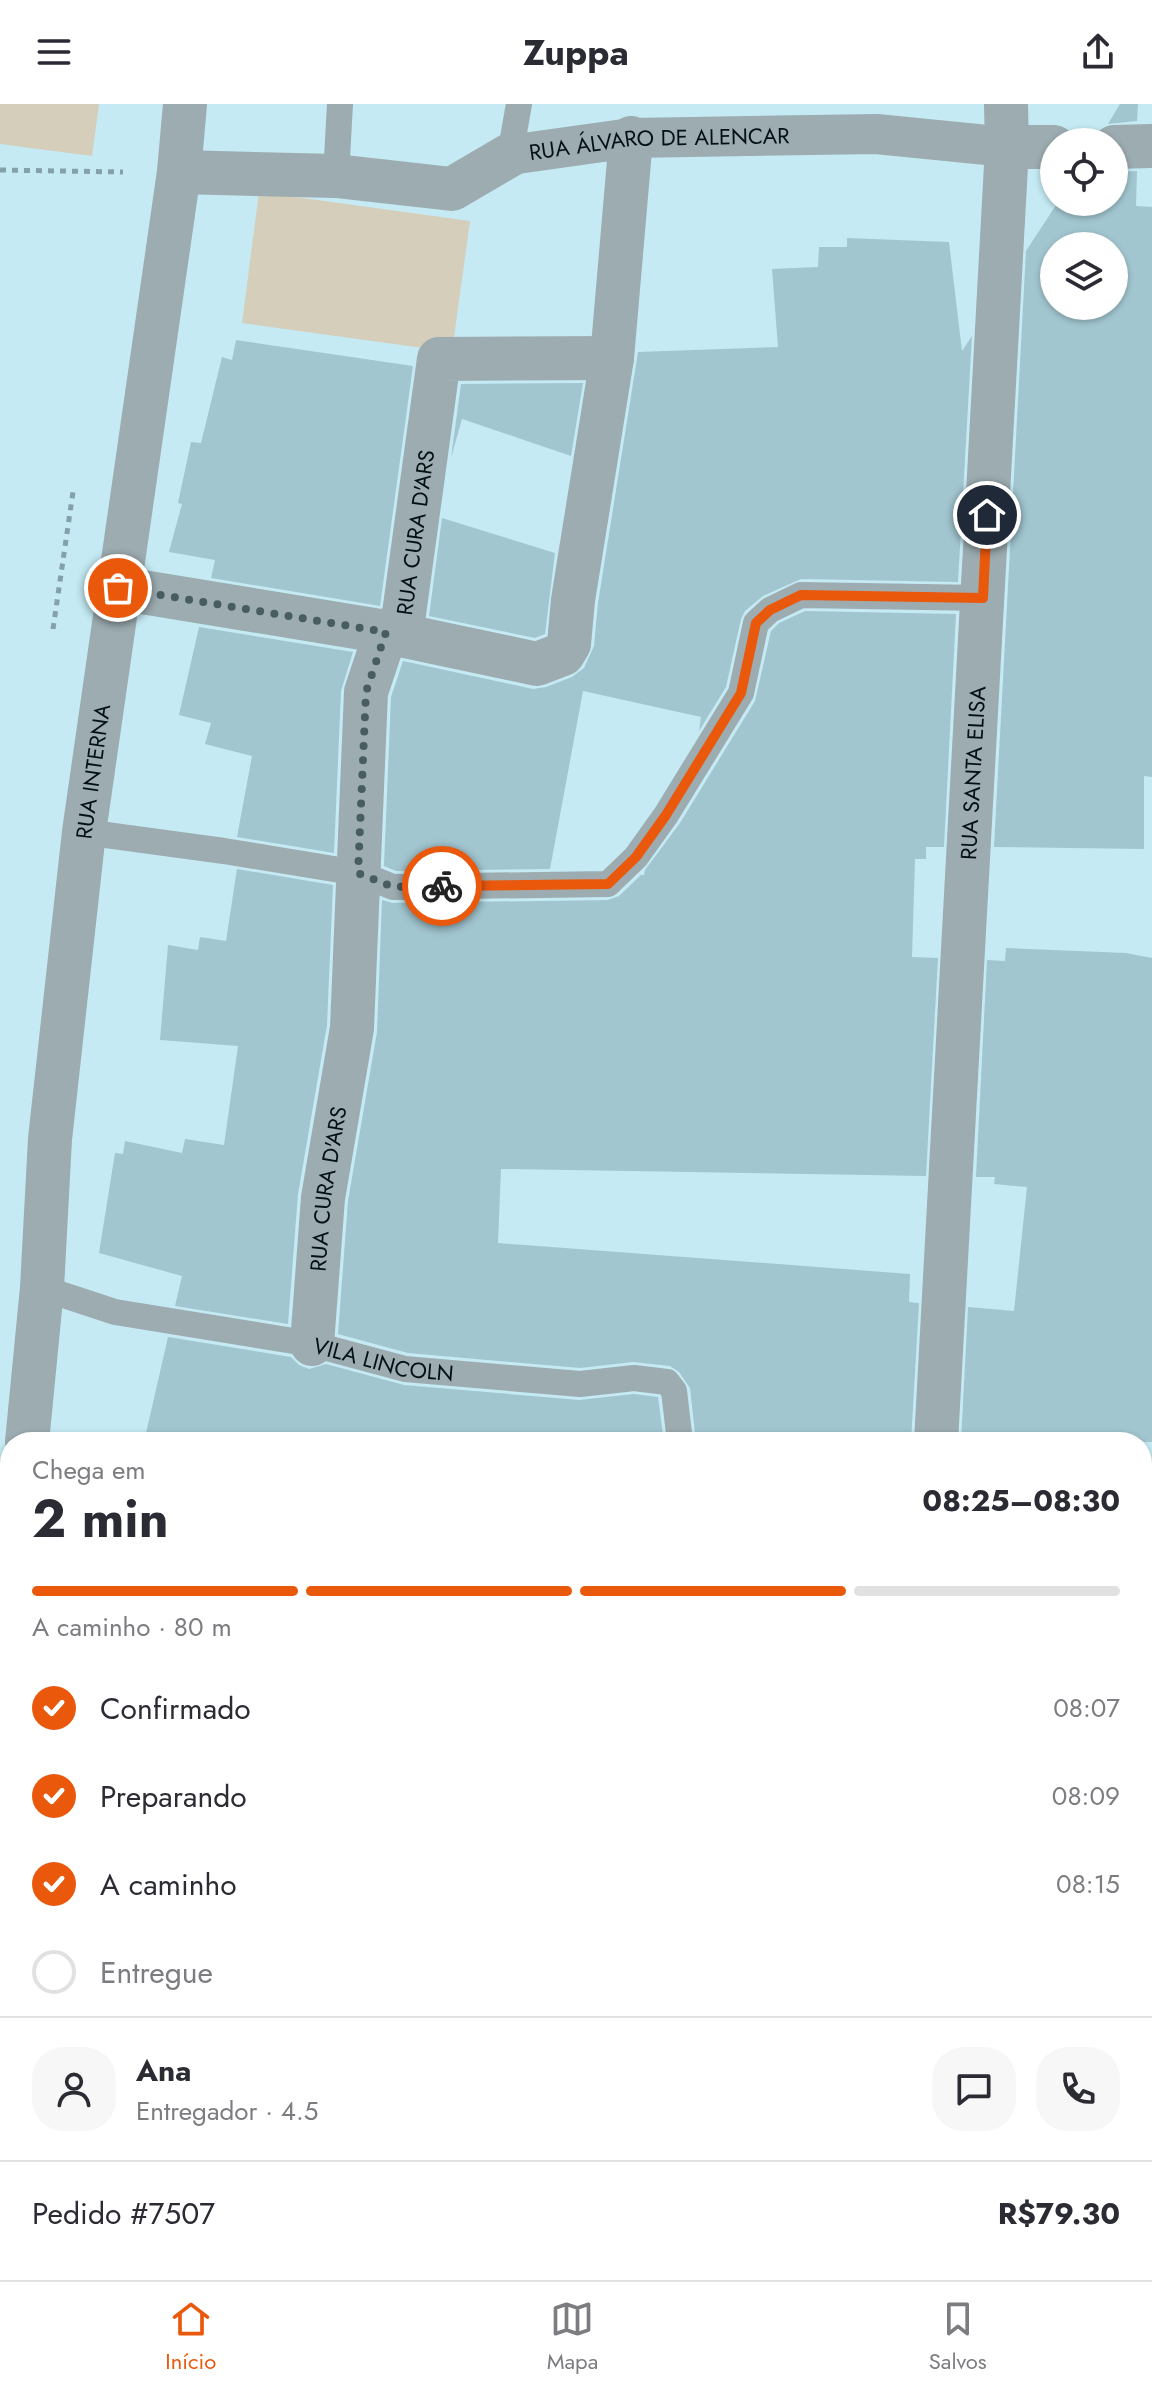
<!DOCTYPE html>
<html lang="pt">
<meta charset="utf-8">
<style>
body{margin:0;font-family:Jost,sans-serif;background:#f7f7f7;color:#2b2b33;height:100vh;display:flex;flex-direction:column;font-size:30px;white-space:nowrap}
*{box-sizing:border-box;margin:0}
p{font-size:26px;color:#7c7c81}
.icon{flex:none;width:44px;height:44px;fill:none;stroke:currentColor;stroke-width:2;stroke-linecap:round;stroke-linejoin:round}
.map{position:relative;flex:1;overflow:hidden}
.sheet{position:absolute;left:0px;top:1328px;width:1152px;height:848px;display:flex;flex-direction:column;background:#fff;border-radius:32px 32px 0 0;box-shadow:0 2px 6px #0004}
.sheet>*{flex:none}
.buttons{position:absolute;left:1040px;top:24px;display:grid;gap:16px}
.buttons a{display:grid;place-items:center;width:88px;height:88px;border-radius:50%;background:#fff;box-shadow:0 2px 6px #0004;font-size:40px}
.pin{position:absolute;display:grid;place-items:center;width:68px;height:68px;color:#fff;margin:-34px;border:4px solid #fff;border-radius:50%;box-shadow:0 2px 8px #0007}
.courier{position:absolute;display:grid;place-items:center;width:80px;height:80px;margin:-40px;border:6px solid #ea580c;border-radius:50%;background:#fff;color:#222;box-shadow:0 2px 10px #0007}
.summary em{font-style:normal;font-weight:700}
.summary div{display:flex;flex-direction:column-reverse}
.summary{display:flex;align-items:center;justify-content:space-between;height:136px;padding:0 32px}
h1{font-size:52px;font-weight:700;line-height:60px}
.bar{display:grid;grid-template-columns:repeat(4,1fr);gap:12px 8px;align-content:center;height:96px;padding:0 32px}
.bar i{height:10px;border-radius:6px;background:#e1e1e2}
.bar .current{background:#ea580c}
.bar p{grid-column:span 4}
.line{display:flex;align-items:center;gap:20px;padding:0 32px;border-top:2px solid #e1e1e2}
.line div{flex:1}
.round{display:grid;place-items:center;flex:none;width:84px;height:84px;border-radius:32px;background:#f7f7f7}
ol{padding:0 32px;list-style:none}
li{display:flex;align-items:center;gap:24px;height:88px}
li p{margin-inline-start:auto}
li .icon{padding:8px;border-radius:50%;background:#ea580c;color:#fff;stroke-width:4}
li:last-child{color:#7c7c81}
li i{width:44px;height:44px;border:4px solid #e1e1e2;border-radius:50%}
header{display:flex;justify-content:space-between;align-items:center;height:104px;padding:0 32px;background:#fff;font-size:36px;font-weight:700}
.menu{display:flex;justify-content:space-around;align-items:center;height:112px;border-top:2px solid #e1e1e2;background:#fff;font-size:22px;color:#7c7c81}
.menu a{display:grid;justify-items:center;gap:4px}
.menu .current{color:#ea580c}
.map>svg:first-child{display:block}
.green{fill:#d5cebb}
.building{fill:#a2c6d0;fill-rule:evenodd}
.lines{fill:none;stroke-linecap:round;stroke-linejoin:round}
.path{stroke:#84a1a9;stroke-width:5;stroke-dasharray:6 6;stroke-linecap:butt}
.service{stroke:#9cacb0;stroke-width:26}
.pedestrian{stroke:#9cacb0;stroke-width:40}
.minor{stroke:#9cacb0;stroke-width:44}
.done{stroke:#485d62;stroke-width:8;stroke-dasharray:0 14.4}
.route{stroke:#ea580c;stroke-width:10}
.labels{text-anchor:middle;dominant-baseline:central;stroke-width:8;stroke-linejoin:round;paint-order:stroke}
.street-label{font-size:22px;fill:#041114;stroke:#c5eaf4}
</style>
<header><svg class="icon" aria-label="menu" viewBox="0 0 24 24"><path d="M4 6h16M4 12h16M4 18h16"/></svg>Zuppa<svg class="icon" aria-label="share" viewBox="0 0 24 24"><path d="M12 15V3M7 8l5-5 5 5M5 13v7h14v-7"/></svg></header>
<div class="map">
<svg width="1152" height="2176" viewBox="0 0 1152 2176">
<rect width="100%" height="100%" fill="#c5eaf4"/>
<g class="green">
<path d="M 0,0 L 99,0 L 92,52 L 0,40 Z"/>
<path d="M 259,88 L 470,117 L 452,248 L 242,219 Z"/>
</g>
<g class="building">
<path d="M 1120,0 L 1138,0 L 1137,17 L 1108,20 Z"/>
<path d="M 1137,67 L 1136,102 L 1152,103 L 1152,673 L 1144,672 L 1144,745 L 994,743 L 1026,147 L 1058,98 L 1114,98 L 1114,68 ZM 1054,142 L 1114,142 L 1114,202 L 1054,202 Z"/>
<path d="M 847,134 L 949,138 L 962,247 L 972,232 L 958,478 L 801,475 L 763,492 L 745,507 L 741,515 L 726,583 L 699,627 L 701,613 L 583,587 L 550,765 L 396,767 L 384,762 L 391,593 L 403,557 L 533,585 L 546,583 L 572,573 L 584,564 L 594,542 L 598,499 L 638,248 L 778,243 L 772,165 L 818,163 L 819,143 L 847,143 Z"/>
<path d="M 236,236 L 413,262 L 380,502 L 211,474 L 215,456 L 169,448 L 182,400 L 178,399 L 191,338 L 201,339 L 222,253 L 232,256 Z"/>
<path d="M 583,279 L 571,352 L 462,315 L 451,354 L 461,280 Z"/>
<path d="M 442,414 L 555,449 L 545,530 L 535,534 L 429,512 Z"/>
<path d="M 805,507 L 956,510 L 944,743 L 926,743 L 926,755 L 915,755 L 912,853 L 938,854 L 926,1072 L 501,1065 L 498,1139 L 910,1170 L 909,1198 L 919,1199 L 911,1338 L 696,1338 L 690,1284 L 679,1268 L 670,1262 L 633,1258 L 580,1264 L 408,1249 L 338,1230 L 348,1097 L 377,928 L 382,796 L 393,799 L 608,796 L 619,792 L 641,771 L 644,771 L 645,766 L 680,719 L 755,597 L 771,527 L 779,519 Z"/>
<path d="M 199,523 L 353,548 L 341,587 L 334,749 L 237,733 L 252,652 L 205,640 L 211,619 L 179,611 Z"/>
<path d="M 237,765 L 333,781 L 327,921 L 298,1090 L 288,1220 L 175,1202 L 182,1172 L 99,1149 L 115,1049 L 123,1050 L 125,1037 L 182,1049 L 185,1035 L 224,1041 L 238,942 L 160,936 L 168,841 L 198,846 L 200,833 L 226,837 Z"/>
<path d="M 1006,844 L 1126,849 L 1152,854 L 1152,1338 L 961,1338 L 968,1203 L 1014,1207 L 1027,1083 L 994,1080 L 995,1073 L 976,1073 L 987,856 L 1005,857 Z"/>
<path d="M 168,1233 L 291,1253 L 299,1261 L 309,1265 L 326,1260 L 404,1281 L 579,1296 L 634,1290 L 658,1293 L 664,1338 L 144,1338 Z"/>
</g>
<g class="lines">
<g class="path">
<path d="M 0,66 L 123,68"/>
<path d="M 53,525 L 73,388"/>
</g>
<g class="service">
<path d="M 510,51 L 519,0"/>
<path d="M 336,72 L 340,0"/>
<path d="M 84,728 L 224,747 L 358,769 L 393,783 L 608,780 L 636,753 L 666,711 L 741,589 L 756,519 L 770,506 L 801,491 L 983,494"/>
<path id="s1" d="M 42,1184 L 115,1208 L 312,1240 L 405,1265 L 580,1280 L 634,1274 L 667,1278 L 674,1287 L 680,1338"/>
</g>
<path class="pedestrian" id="s2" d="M 510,51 L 631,34 L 876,30 L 1007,43"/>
<g class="minor">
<path d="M 1007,43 L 1054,43"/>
<path d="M 1114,43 L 1152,42"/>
<path d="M 179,68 L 336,72 L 452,85 L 510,51"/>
<path d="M 118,484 L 386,528 L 537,560 L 563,550 L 569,540 L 573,496 L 612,254 L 631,34"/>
<path id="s3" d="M 312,1240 L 323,1094 L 352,924 L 366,588 L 386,528 L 403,517 L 439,255 L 612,254"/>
<path id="s4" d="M 27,1338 L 42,1184 L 50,1035 L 84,728 L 179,68 L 185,0"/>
<path id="s5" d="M 936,1338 L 1007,43 L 1006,0"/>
<path d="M 0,1624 L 10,1530"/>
<path d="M 0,1757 L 10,1758"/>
<path d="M 1142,1800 L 1152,1800"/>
<path d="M 187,2166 L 188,2176"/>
<path d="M 819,2176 L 821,2166"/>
</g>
</g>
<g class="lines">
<path class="done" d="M 118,484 L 386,528 L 366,588 L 358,769 L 393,783 L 442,782"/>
<path class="route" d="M 442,782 L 608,780 L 636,753 L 666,711 L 741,589 L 756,519 L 770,506 L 801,491 L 983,494 L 987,411"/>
</g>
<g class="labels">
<g class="street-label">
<text stroke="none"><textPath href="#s2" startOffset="150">RUA ÁLVARO DE ALENCAR</textPath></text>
<text stroke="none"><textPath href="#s3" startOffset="828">RUA CURA D'ARS</textPath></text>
<text stroke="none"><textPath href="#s4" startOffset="674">RUA INTERNA</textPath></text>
<text stroke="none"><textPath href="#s5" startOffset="670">RUA SANTA ELISA</textPath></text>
<text stroke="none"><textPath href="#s3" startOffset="156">RUA CURA D'ARS</textPath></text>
<text stroke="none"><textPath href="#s1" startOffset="350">VILA LINCOLN</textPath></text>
</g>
</g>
</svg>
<div class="buttons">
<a><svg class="icon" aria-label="locate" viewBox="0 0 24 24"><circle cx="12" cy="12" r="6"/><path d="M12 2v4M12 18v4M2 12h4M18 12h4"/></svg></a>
<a><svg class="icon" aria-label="layers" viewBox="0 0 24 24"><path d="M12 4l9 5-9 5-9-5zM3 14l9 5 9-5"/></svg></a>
</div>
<div class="pin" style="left:118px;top:484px;background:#ea580c"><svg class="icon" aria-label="bag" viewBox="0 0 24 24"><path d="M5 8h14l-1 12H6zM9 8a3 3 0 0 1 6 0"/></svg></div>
<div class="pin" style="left:987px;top:411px;background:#1f2937"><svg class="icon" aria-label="home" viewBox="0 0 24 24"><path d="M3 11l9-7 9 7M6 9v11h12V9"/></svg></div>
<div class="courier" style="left:442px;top:782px"><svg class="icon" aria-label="bike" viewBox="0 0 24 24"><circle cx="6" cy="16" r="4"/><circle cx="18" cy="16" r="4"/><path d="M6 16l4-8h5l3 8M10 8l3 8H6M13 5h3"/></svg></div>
<section class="sheet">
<div class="summary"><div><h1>2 min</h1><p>Chega em</p></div><em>08:25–08:30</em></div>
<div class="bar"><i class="current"></i><i class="current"></i><i class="current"></i><i></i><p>A caminho · 80 m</p></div>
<ol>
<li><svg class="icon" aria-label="check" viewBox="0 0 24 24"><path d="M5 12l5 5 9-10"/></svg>Confirmado<p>08:07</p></li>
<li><svg class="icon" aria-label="check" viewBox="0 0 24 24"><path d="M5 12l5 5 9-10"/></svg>Preparando<p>08:09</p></li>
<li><svg class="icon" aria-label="check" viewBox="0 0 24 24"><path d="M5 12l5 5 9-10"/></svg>A caminho<p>08:15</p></li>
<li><i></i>Entregue</li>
</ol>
<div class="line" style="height:144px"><a class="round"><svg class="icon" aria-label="person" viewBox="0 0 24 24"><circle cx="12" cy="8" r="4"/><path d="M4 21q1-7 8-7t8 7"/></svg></a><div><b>Ana</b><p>Entregador · 4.5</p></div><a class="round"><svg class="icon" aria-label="chat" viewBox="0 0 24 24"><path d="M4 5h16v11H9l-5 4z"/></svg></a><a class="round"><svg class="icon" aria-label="phone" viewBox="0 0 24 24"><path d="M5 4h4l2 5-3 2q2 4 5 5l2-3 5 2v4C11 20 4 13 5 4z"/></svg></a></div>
<div class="line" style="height:104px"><div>Pedido #7507</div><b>R$79.30</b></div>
</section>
</div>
<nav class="menu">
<a class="current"><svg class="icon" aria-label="home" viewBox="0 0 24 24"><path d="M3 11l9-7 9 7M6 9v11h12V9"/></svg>Início</a>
<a><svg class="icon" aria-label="map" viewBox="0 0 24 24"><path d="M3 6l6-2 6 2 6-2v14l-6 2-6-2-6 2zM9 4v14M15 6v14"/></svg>Mapa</a>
<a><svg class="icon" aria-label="saved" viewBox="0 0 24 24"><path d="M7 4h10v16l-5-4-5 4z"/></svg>Salvos</a>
</nav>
